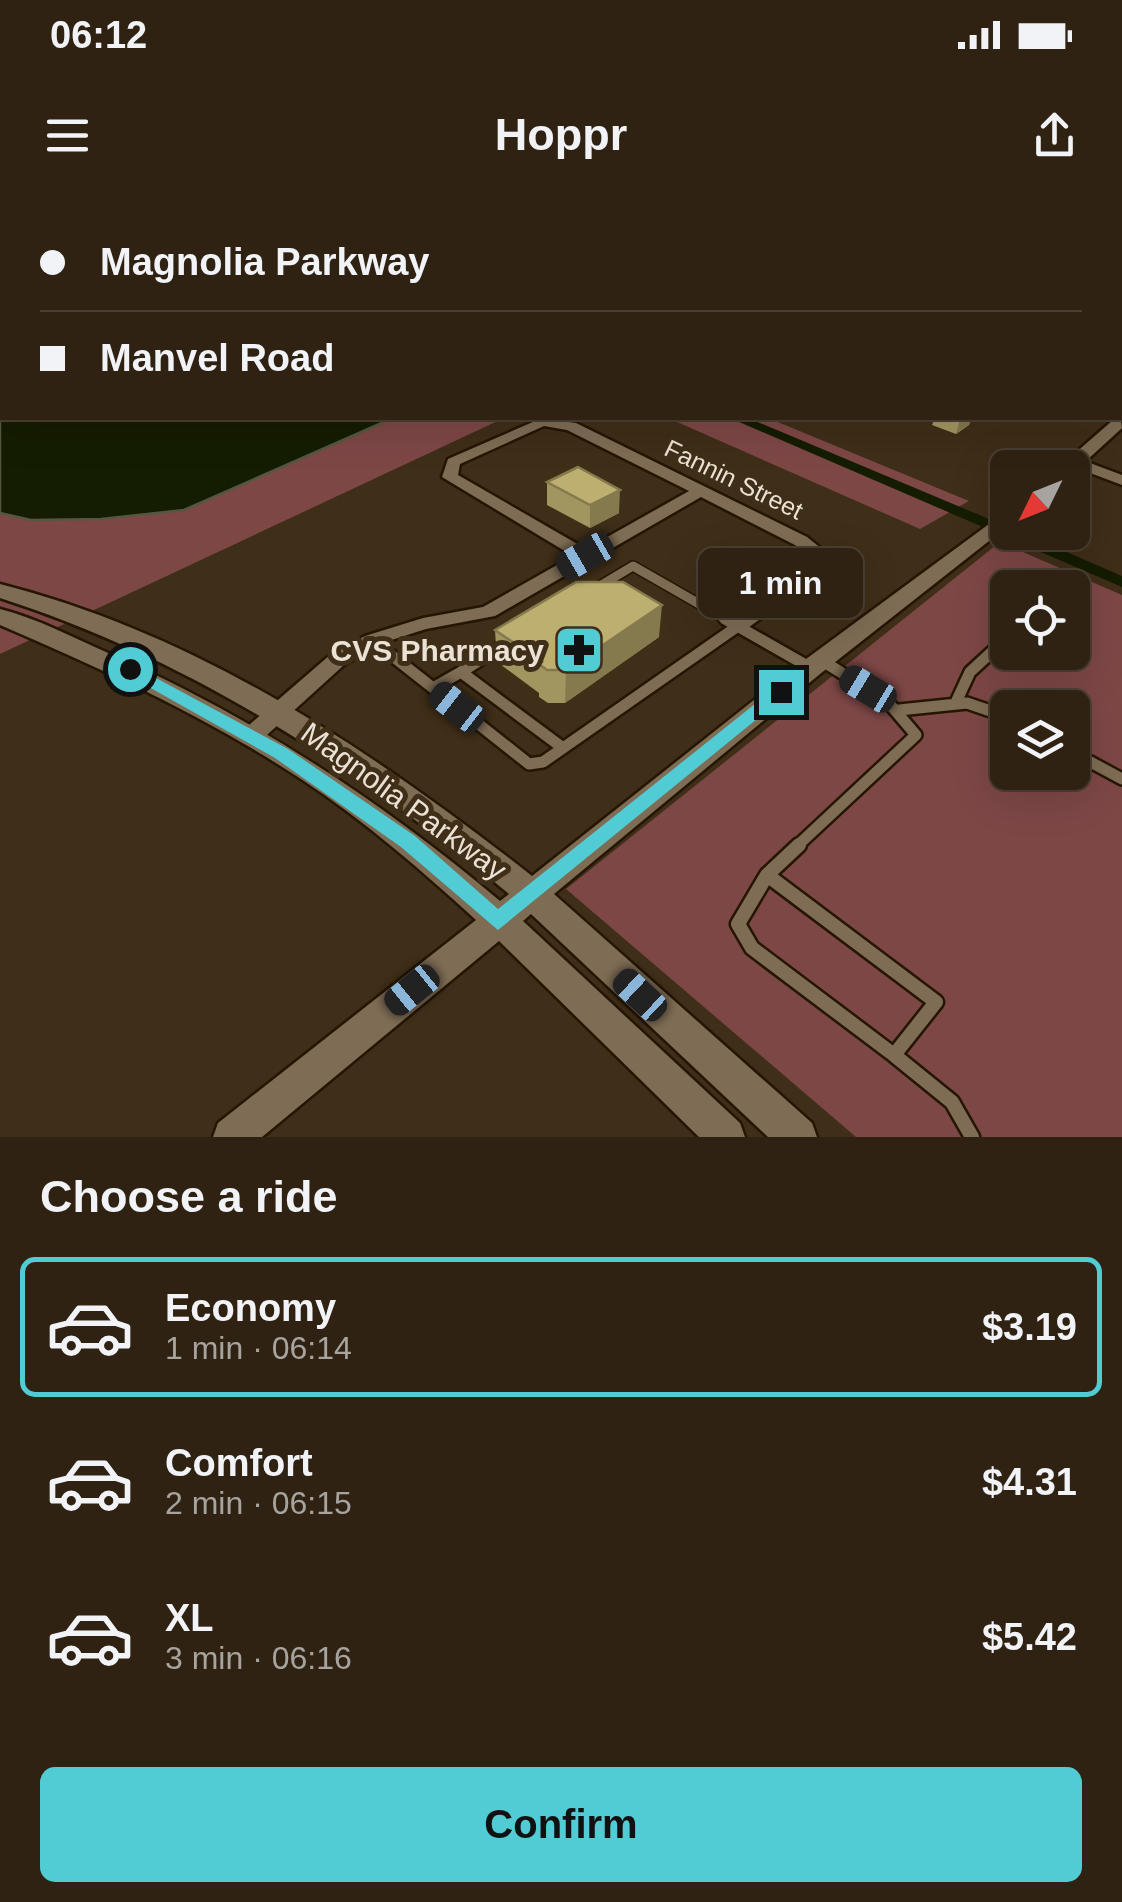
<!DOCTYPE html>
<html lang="en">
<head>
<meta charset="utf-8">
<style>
  :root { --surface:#2f2212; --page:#3b2f20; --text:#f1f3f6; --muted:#a7a49f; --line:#4a3f32; --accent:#51ccd4 }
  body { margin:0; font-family:Helvetica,sans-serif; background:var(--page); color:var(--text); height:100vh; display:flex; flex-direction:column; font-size:38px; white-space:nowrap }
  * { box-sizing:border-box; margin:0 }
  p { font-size:32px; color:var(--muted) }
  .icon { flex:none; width:55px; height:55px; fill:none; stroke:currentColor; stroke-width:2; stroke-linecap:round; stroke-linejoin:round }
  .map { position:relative; height:937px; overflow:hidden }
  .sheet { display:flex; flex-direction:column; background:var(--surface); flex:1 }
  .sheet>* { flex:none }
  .hud { position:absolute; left:0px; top:0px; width:1122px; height:220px; box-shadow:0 10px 40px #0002,0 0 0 2px var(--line); display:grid; align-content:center; height:220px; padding:0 40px; background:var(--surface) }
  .needle { width:65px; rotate:227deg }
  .controls { position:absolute; left:990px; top:250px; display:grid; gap:20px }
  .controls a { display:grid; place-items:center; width:100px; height:100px; border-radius:15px; background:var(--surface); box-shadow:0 10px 40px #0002,0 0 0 2px var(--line); font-size:50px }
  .end { position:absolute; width:45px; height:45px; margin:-22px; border:12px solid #51ccd4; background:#111; box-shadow:0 0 0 5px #111 }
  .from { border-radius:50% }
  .bubble { position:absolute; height:70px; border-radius:15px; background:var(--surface); box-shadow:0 10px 40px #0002,0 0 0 2px var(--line); font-size:32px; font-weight:800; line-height:70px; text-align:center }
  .car { position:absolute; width:30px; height:60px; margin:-30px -15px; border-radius:12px; box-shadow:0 0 8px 2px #0007; background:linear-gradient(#222 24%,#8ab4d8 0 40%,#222 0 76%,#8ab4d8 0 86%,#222 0) }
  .hud b { display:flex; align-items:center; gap:35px; height:95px; font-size:38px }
  .hud b+b { border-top:2px solid var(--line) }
  .hud i { width:25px; height:25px; background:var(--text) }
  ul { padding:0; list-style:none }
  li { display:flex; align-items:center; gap:30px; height:140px; margin:0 20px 15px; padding:0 20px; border:5px solid transparent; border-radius:15px }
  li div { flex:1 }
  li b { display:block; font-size:38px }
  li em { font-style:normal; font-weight:800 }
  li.selected { border-color:var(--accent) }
  li>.icon { width:90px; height:90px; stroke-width:1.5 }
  h2 { padding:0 40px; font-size:45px; line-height:120px }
  .primary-button { display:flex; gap:20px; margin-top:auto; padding:20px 40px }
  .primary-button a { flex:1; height:115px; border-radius:15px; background:var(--accent); color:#111; font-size:40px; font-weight:800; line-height:115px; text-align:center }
  .status { display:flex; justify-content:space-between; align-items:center; height:70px; padding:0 50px; background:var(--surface); direction:ltr }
  .status svg { height:28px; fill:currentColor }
  header { display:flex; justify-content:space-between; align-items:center; height:130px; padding:0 40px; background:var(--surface); font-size:45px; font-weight:800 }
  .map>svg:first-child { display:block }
</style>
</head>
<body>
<div class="status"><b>06:12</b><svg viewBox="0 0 49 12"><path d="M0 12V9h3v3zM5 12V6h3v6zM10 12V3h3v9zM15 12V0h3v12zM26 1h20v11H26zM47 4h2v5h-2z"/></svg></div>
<header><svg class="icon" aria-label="menu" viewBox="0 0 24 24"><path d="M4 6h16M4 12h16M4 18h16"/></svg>Hoppr<svg class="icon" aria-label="share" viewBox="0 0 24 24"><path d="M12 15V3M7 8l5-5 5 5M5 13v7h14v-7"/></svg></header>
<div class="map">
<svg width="1122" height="937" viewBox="0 0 1122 937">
  <rect width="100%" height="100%" fill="#3f2e18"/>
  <path fill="#7d4746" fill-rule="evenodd" d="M0 0 249 2H2V218H504L0 454Z
    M668 218H768L969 301 920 329Z
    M1000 342 1122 395V937H856L566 689ZM1008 388H1072V452H1008ZM1008 508H1072V572H1008Z"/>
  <path fill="#141c01" stroke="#545740" stroke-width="2.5" d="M0 0 99 2H2V218H393L184 310 101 319 31 320 0 313Z"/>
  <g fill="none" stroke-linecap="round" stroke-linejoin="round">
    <path fill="#141c01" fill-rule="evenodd" d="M223 0H235L236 2H225Z
      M730 218H748L1008 327V332H1020L1122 376V387Z"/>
    <g stroke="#251602" stroke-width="12">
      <path id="lane-far2" d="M598 387 633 366 729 421"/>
    </g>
    <g stroke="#251602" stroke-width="16">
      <path id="lane-far1" d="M725 419 811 468
        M372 440 433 488 461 472 563 548
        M461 472 507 443
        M433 488 529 564 543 562 738 426
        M957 500 970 472 1008 437
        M899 510 967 503 1008 517
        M1072 552 1122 579
        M796 647 916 535 887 501 821 460"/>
    </g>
    <g stroke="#251602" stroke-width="19">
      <path id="lane" d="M799 645 767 675 936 802 894 855 952 902 972 937
        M767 675 738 724 752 748 894 855"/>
    </g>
    <g stroke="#251602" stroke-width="5">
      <path id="street" d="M1106 0H1122V6L1120 2Z
        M1120 208H1122V217H1120Z
        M542 218 576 223 807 337 828 354 826 371 745 430H731L729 426 731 422 808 369 810 356 795 345 701 297 495 416 426 429 379 444 344 465 258 543H242L239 537 242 531 330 455 365 436 423 418 483 407 573 356 442 277 448 259ZM544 226 567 230 689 291 586 349 458 275 460 264Z
        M1074 257 1122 275V285L1069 265V259Z"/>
    </g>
    <g stroke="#251602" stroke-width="5">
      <path id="secondary" d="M1120 214 1122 228 1074 272 1072 268H1058Z
        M1008 310V326L820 474 554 694 812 923 817 937H768L531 714 523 721 740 923 745 937H699L499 741 262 937H213L218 923 476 720C421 670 366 622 304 581 209 518 105 470 0 425V409C36 418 72 437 106 452 251 516 379 599 500 701L509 694C354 566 192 460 0 398V384C198 434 373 551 532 676L802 462Z"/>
    </g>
    <use href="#lane-far2" stroke="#7e6c54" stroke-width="9"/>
    <use href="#lane-far1" stroke="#7e6c54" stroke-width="11"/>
    <use href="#lane" stroke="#7e6c54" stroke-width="14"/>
    <use href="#street" fill="#7e6c54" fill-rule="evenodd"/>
    <use href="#secondary" fill="#7e6c54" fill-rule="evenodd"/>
  </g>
  <path fill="#a29660" d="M1005 0H1055L1050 2H1000Z
    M935 218H971L969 225 956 234 932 225Z
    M547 282 619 313 590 328 547 305Z
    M495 430 659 437 565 503H548L539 497V493L497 462Z"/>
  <path fill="#847a4e" d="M963 218H971L969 225 956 234 960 219Z
    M620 290 619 313 590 328V305Z
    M662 405 659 437 565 503 566 470Z"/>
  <path fill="#bcaf70" stroke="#847a4e" stroke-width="2.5" d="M652 0H683L678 2H646Z
    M812 0H830L840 2 809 1Z
    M1005 0H1027L1021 2H1000Z
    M578 267 620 290 590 305 547 282Z
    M576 382H623L662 405 566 470H547L539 464 542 462 495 430Z"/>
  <path fill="#51ccd4" d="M130 464 288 549 415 636 498 709 775 488H787L790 492 498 730 401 647 275 558 124 473 121 469Z"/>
  <defs>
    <g id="pharmacy-square" transform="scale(2.5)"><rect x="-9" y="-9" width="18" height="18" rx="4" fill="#51ccd4" stroke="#3f2e18"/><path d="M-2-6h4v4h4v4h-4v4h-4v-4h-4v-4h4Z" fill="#111"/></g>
  </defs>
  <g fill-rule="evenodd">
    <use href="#pharmacy-square" x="579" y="450"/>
  </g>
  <g text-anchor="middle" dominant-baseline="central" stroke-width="10" stroke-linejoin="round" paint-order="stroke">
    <g font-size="25" fill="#ebe1d4" stroke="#3f2e18">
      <text transform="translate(734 279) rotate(26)">Fannin Street</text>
    </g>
    <g font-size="30" font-weight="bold" fill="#ebe1d4" stroke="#3f2e18" text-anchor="end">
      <text x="544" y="450">CVS Pharmacy</text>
    </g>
    <g font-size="30" fill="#ebe1d4" stroke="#3f2e18">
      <text transform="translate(404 601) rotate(36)">Magnolia Parkway</text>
    </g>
  </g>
</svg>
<div class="controls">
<a><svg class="needle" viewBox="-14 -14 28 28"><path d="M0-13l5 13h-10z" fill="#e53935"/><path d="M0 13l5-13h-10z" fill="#a7a49f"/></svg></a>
<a><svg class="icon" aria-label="locate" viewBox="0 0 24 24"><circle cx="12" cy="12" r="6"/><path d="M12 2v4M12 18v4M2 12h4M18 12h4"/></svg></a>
<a><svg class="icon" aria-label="layers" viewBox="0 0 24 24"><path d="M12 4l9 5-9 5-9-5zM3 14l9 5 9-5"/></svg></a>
</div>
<i class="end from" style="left:130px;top:469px"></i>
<i class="end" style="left:781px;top:492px"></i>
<div class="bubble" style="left:698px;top:348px;width:165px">1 min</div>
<i class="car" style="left:585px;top:356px;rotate:240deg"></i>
<i class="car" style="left:868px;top:489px;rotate:301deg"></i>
<i class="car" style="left:457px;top:507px;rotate:308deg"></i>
<i class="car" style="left:412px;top:790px;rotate:231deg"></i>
<i class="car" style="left:640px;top:795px;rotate:313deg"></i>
<div class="hud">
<b><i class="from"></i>Magnolia Parkway</b>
<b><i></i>Manvel Road</b>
</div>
</div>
<section class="sheet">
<h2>Choose a ride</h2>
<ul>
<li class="selected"><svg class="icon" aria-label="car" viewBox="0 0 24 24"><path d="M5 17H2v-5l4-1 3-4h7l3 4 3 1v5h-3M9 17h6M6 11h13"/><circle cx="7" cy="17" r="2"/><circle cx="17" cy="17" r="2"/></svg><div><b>Economy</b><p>1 min · 06:14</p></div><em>$3.19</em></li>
<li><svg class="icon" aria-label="car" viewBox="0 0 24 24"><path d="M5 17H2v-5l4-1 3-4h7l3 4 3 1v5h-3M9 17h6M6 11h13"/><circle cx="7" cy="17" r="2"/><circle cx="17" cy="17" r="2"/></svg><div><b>Comfort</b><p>2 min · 06:15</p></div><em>$4.31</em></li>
<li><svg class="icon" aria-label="car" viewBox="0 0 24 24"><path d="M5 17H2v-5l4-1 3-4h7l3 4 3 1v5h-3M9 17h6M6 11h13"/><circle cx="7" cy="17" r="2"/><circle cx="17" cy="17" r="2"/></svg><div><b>XL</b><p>3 min · 06:16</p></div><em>$5.42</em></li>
</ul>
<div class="primary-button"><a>Confirm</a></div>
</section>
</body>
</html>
